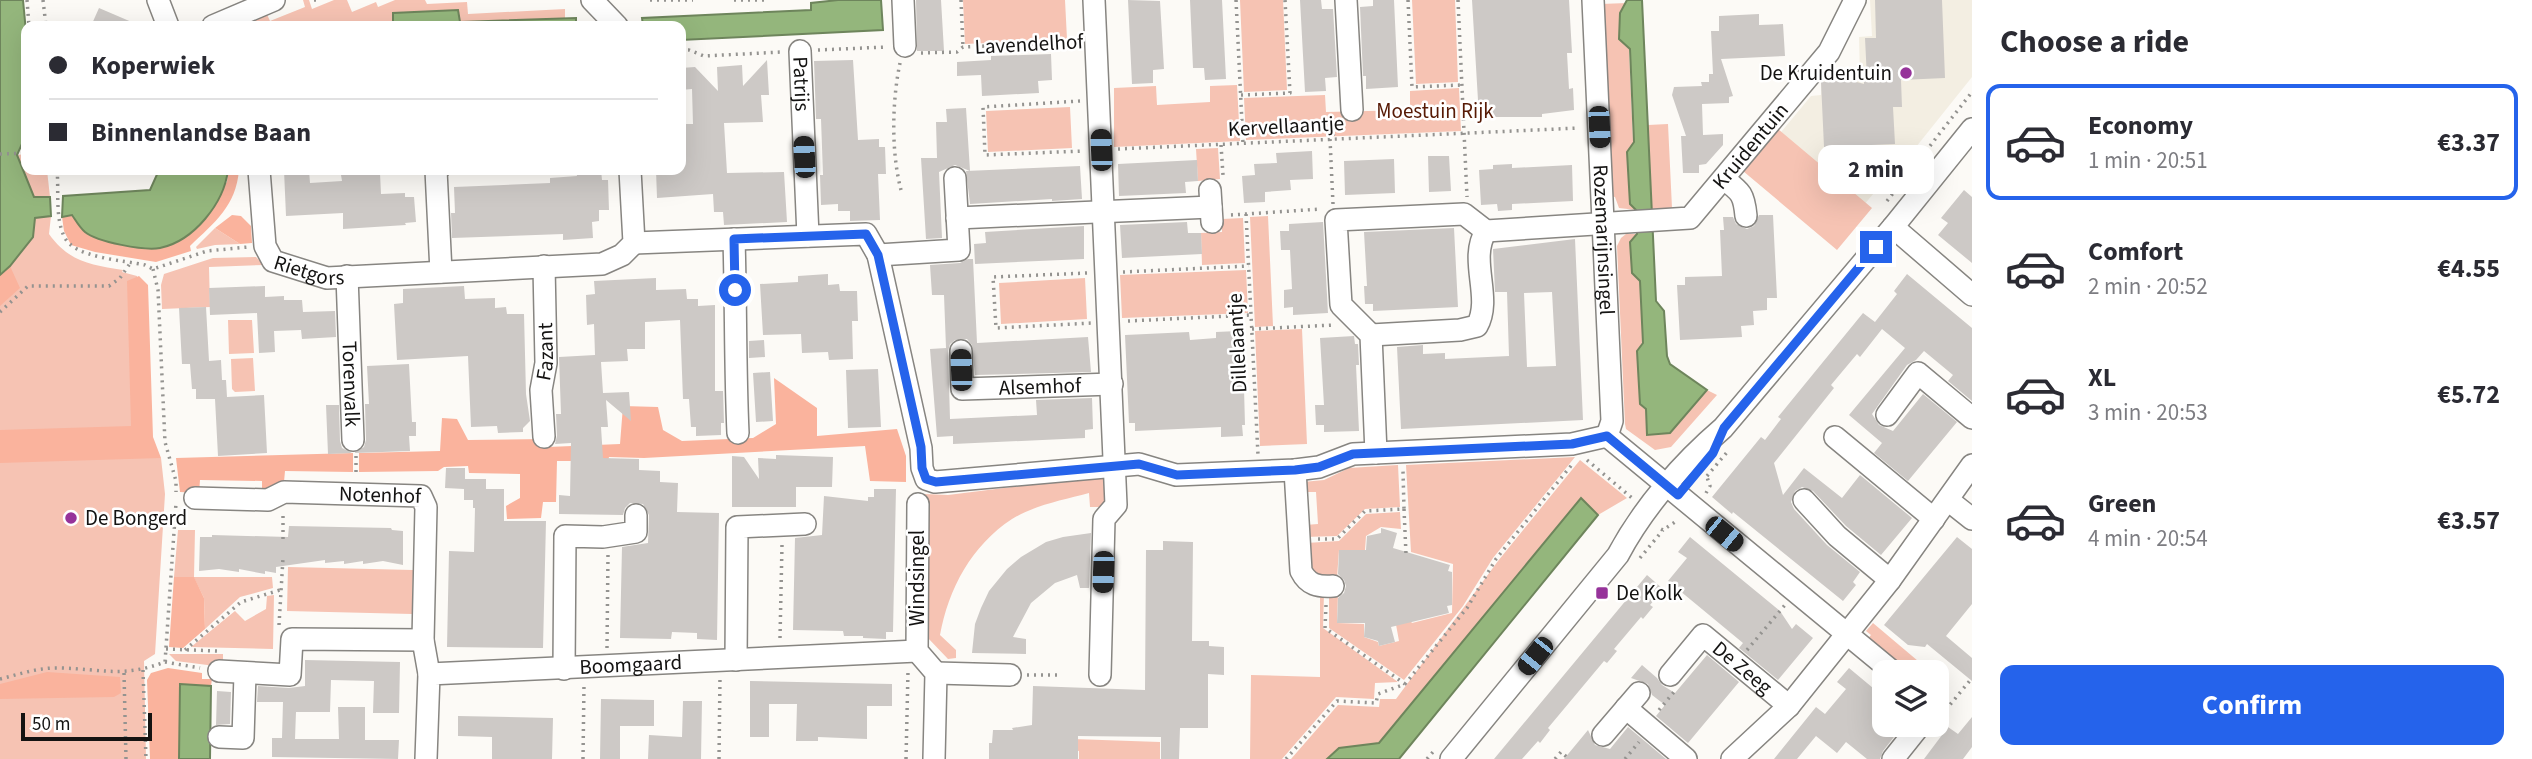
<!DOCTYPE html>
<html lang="en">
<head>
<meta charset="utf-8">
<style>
  :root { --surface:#fff; --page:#f2f2f3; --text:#2b2b33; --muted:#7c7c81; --line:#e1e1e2; --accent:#2563eb }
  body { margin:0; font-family:"Source Sans 3",sans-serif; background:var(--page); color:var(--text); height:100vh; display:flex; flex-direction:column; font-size:26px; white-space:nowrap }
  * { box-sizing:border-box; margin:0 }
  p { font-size:23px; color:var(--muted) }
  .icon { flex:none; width:38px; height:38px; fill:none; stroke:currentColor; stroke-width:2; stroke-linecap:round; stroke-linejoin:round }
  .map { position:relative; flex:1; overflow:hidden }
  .sheet { display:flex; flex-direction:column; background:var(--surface); width:560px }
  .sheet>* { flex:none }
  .banner { position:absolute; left:21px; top:21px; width:665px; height:154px; border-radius:14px; box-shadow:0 7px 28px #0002; display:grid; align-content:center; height:154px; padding:0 28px; background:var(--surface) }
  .tools { position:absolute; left:1872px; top:660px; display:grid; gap:14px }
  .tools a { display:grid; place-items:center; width:77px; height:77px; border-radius:14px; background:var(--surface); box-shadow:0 7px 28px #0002; font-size:35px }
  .scale { position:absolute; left:21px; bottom:18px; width:131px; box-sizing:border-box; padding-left:7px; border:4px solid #141312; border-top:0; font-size:19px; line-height:24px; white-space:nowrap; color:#141312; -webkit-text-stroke:5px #fff; paint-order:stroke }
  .end { position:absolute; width:32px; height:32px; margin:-16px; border:9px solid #2563eb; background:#fff; box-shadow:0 0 0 4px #fff }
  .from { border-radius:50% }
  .bubble { position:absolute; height:49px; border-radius:14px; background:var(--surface); box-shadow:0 7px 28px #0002; font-size:23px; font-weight:700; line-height:49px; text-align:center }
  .car { position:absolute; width:21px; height:42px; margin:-21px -10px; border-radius:9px; box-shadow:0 0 5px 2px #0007; background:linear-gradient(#222 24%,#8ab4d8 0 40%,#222 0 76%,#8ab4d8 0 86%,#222 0) }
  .banner b { display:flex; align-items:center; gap:24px; height:66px; font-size:26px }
  .banner b+b { border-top:2px solid var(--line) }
  .banner i { width:18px; height:18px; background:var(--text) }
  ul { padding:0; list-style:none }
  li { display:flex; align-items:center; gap:21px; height:116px; margin:0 14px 10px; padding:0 14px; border:4px solid transparent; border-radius:14px }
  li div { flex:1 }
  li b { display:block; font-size:26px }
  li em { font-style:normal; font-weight:700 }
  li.active { border-color:var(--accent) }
  li>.icon { width:63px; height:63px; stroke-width:1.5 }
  h2 { padding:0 28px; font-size:32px; line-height:84px }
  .button { display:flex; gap:14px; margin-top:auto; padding:14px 28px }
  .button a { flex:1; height:80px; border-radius:14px; background:var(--accent); color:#fff; font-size:28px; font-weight:700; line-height:80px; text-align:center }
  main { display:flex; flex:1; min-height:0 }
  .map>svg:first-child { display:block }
</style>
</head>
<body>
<main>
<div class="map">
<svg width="1972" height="759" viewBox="0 0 1972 759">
  <rect width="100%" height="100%" fill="#fcfaf6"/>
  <path fill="#f3eee2" d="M1870 0H1972V77L1888 182 1885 180 1835 239 1747 173 1811 96 1821 95V81L1860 78 1859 37 1872 36Z"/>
  <path fill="#f6c3b3" d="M303 0H309L312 9 334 0H347L352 12 376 2 378 7 395 0H425L427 4 467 2 468 14 565 9V19L459 22 458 10 394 13 393 26H227L265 10 270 21 305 7Z
    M963 0H1065L1067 39 965 44Z
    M1240 0H1283L1287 90 1244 92Z
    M1412 0H1455L1458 82 1416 84Z
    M1627 3 1636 210 1619 208 1615 197 1610 196 1601 4Z
    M1237 85 1240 141 1114 147V88L1156 86 1157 105 1210 102V86Z
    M1459 88 1461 131 1246 140 1244 98 1325 95 1326 112 1410 110V91Z
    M1070 107 1072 148 988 152 986 111Z
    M1668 124 1672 208 1652 209 1648 125Z
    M1778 129 1872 208 1837 250 1743 171Z
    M1218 148 1220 179 1198 181 1196 149Z
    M26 154V170H47L50 197H34L17 155Z
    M0 197 34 225 35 218 51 216 49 234C69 262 91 265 123 270L122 272 137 276 140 458H161L165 494 155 654 144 661 146 759H0Z
    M1268 216 1273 326 1255 327 1250 217Z
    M1243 218 1245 263 1202 265 1201 233 1222 232V219Z
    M215 228 240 244 215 245 197 249 196 247Z
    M1626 234H1637L1632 273 1640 281 1643 343 1637 351 1640 404 1646 409 1647 435 1688 410 1707 390 1717 395 1671 447 1655 450 1626 429 1625 424 1617 246 1621 238Z
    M256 257 264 265 209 267 210 307 162 309 161 285 164 274 213 258Z
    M1246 270 1248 313 1122 318 1120 275Z
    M1085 278 1087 319 1001 324 999 283Z
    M228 320H252L254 353 229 354Z
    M1302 329 1307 444 1260 446 1255 331Z
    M253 358 255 391 235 392 232 389 231 359Z
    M1575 457 1493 558 1463 606 1404 680 1329 628V593L1338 594 1337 623 1364 624V637L1378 642 1379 646 1399 641 1395 619 1408 618 1412 623 1452 613 1453 564 1411 552 1406 465Z
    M1580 460 1627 498 1598 515 1581 499 1379 743 1339 748 1327 759H1291L1338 705 1379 707 1380 699H1396L1498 561Z
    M1398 465 1400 507 1365 509 1337 536 1305 537V525L1318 524 1316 492H1304L1303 482 1324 480 1349 468Z
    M1098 476 1107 479V500L1102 507H1090L1089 493C1063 500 1035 505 1012 519 972 545 948 589 940 635L956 650V658L948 659 927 637 922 502 924 494 948 495Z
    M1400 512 1401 529 1381 527 1366 536 1365 550H1339L1337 578 1313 577 1306 543 1339 541 1366 514Z
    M178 530H195L194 577H272L273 588 240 597 205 629 204 598 194 578 174 577Z
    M288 567 413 570 412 614 287 611Z
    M1320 593H1324L1323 628 1398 682 1375 683 1374 699 1336 697 1282 759H1250L1251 675 1320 677Z
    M274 595 273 649 191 647 235 611 245 621 266 609 267 596Z
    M1873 623 1918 661 1908 670H1901L1865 642 1871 635 1866 631Z
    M169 654H223V667L176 661Z
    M1073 739 1160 742V759H1079V751L1072 750Z"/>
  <path fill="#fab39d" d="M228 170H239C236 206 215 222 190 246L191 251 156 262 95 252 71 245 64 231 62 217 72 215C93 244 125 248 160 248L227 182Z
    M232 215 241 216 251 226 252 243 240 244 215 228Z
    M10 266 20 288 0 306V275Z
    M139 276 148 285 153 437 161 458 0 463V430L131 426 127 281Z
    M774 378 817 408V436L897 429 906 456V482L870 481 865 446 644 458 609 457 608 461H557L556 502H543L541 518 507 519 506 506 520 498V474L469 473 468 466 444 467 438 471 359 472V453L440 451 442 418 457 419 468 440 547 439 548 447 620 444 623 406 658 407 663 430 682 441 753 438 776 424Z
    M353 453V472L285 471 284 482 262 493V481L200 480 199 493 180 492 176 458Z
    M174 577H194L204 598 205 629 183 648 169 647Z
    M168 668 202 673V679H212L211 686 180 684 179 759H150L147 680 151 673Z
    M47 672 120 677 121 693 114 697 0 699V684Z"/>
  <path fill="#94b67c" stroke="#6e855c" stroke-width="2" d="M0 0H23L26 32V135L17 155 34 197H50L51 216 35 218 33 237 10 266 0 275Z
    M838 0H881L883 30 681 40V26H643L642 18 811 10V3Z
    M1627 0H1642L1656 301 1664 311 1667 356 1670 364 1707 390 1670 433 1647 435 1646 409 1640 404 1637 351 1643 343 1640 281 1632 273 1630 242 1637 234 1636 210 1630 204 1627 152 1634 142 1630 49 1619 39 1620 13Z
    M458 10 460 22 576 18V26H377H393V13Z
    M159 170H228C224 203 194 241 160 248 145 251 97 242 85 232 80 228 76 221 72 215L62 217 63 196 150 190Z
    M1581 498 1598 515 1399 759H1327L1339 748 1379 743Z
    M180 684 211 686 210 759H179Z"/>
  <path fill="#cdc9c6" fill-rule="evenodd" d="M916 0H941L944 51H917Z
    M1128 0 1160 1 1164 69 1153 70V83L1132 84Z
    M1190 0H1222L1226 79 1205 80 1204 68H1193Z
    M1300 0H1321L1322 9H1333L1337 77 1325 78 1326 91 1305 92Z
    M1373 0H1394L1398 87 1366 89V76H1363L1360 7 1373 6Z
    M1472 0H1569L1572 53H1567L1569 89 1573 88 1574 110 1542 114V117H1479Z
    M1875 0H1942L1945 78 1901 80 1902 107H1893L1895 144 1824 147 1821 82 1849 80 1864 84V79H1867L1865 38H1876Z
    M99 8 141 26H91Z
    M1759 14V25L1783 24 1785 56 1721 59 1733 96 1729 97V103L1702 104 1703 135 1723 134V145L1706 164 1699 165V173H1683L1681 136H1686L1672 95 1674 87 1702 86 1701 82H1709V74H1713L1711 31H1719V16Z
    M1051 54 1052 80 1038 81 1039 93 982 96 981 75 957 76V62L991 60V56Z
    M767 60 769 95H761L763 122 724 123 727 173 784 172 787 222 724 225 723 212H714L713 194 657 198 656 170H681V124H693L692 89 681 90V68L695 67 718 91 717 67 742 65 743 86Z
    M853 60 858 140 879 139V147H885L886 174H878L880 220 850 221V211H838V204L821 205 820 175H823L821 119H816L814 61Z
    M966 108 970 171 955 165 939 172 942 238 926 239 921 158H937L936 122H947L946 109Z
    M1312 151 1313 179 1290 180 1291 190 1265 192V202L1244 203 1242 176 1255 175 1254 164 1277 163 1276 153Z
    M1428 156H1449L1451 191 1429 192Z
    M1394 159 1395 193 1345 195 1344 161Z
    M1197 160 1198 181 1185 182 1186 193 1119 196 1118 164Z
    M1512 164V168L1572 165 1573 201 1512 204V210L1498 211 1497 204 1481 205 1479 170 1493 169V165Z
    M1080 166 1082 199 1052 201V199L970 204 966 171Z
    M284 170H309L310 183 342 181 341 175 380 173 381 194 405 193V197H414L416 222 405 223 406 225 343 229V213L286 216Z
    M576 170H601L602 180H608L609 210H599V221L592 222 593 238 563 240V234L452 238 451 213H455L454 187 550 183V178L577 176Z
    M1964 190 1972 197V263L1938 235 1948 223 1941 218Z
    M1759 215H1773L1777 298H1767V310L1753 311 1754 325 1741 326 1742 337 1680 340 1677 285H1685V277L1722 276 1720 230H1724L1723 217H1733L1736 224 1747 229 1754 226Z
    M1187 222 1188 233H1201L1202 254 1122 258 1120 225Z
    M1323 222 1328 313 1293 315V307L1284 308V290L1292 289 1290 250H1281L1280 231H1289V224Z
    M1084 226V259L975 264 974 244 986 243 985 232Z
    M1454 228 1458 307 1373 311V304H1365L1364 286H1367L1364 232Z
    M1575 239 1583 420 1401 429 1397 347 1423 345V354L1445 353V359L1509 356 1507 292H1495L1493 249ZM1552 292 1556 366 1527 367 1524 293Z
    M968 259H973L977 343 1088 337 1091 372 975 375 972 345 967 339 955 340 950 344 948 351 950 419 1037 415 1036 400 1092 398 1093 429 1085 430V438L953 444V436L937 437 930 349 946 348 944 295H932L930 265 960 263Z
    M828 274V285L839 284 840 291H857L858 321H852L853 359 829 360 828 352 802 353 801 334 763 335 760 284 798 282V276Z
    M1907 274 1972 328V401L1948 381 1953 375 1924 351 1916 360 1907 365 1872 414 1879 425 1893 431 1923 394 1957 422 1908 481 1874 453 1882 443 1849 415 1905 348 1882 329 1860 357 1857 354 1831 385 1834 388 1774 463 1783 495 1804 468 1842 498 1860 475 1912 518 1881 555 1846 526 1813 491 1802 487 1795 491 1791 502 1794 509 1827 545 1860 572 1853 582 1856 585 1843 601 1733 512 1732 514 1712 497 1761 437 1765 440 1781 419 1778 417 1863 313 1875 322 1897 294 1894 291Z
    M656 278V290L686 289 687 299H698V306L715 305V391H723L724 423H721V435L696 436V427H691L689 399H683L680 320 645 322V349H627L628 361 601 362 603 393 629 392 631 421 606 400 608 427H601L603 458 639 459V470L660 471V482L678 483 677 512 719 513 717 640 697 639V633L672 632 671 639 620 638 622 547 648 543 649 515 643 504 630 503 625 508 623 515 559 514V495L570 496 571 443 555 444 557 436 556 414H561L559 357 595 355 594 324 587 325 586 295 595 294 594 281Z
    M265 286V297L284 296V300H302L303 312 335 311 336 337 302 339 301 330 274 331 275 352 259 353 257 313 210 315 209 288Z
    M464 286 465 299 495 298V308L506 307 507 314H524L526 394 530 421 523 428V432L498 433 497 426 471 427 468 356 397 360 394 304 403 303V289Z
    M206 307 209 361 221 360 222 380H226L227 397 264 395 267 453 218 456 215 399H196V389H192L190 364H182L179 308Z
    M1238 331 1243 352 1245 425H1242L1243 436 1221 437V427L1135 431V423H1129L1125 335 1189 332 1190 340 1216 338V332Z
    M1354 336 1355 344H1358L1359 365H1356L1359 431 1324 432V425H1316L1315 405H1324L1320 338Z
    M764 340 765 357 749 358V341Z
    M409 364 412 422H416V436H409L410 451 354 453 364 447 366 440 365 404H369L367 366Z
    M878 369 881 427 848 428 846 370Z
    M770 372 773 421 756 422 753 373Z
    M326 405H339L340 441 342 448 352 453 328 454Z
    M776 455 833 457 832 487H796V507H732V456L744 457 759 479 758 458 776 459Z
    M446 468H465V479H486V489H504V521H546L543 648 447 647 449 551 474 552 475 508H473V500H464V489L445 488Z
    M874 489H896L893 632H886V639L863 638V636H844L843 631 793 630 795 538 822 535 824 496 868 501V497H874Z
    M289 526 391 528 392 530 403 531V565L383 561 363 564V561L344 564V561L325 563V560L276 567V573L265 571V574L239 569V572L219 569 199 571 200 537H212V535L288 537Z
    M1381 528 1397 533 1393 548 1450 565 1448 571 1452 572V605L1447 606 1449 613 1391 627 1395 642 1379 646 1378 641 1364 637 1365 623H1337L1338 598 1344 593 1346 586 1344 580 1338 574 1339 550H1366L1367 536 1381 533Z
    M1091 533 1089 588H1080L1077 575 1055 583 1031 603 1013 637 1026 639V654L972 653 975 624 981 608 989 591 1007 569 1021 557 1046 542 1063 537Z
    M1690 537 1780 611 1792 629 1796 624 1813 638 1778 680 1739 648 1743 643 1668 581 1687 558 1678 552Z
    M1957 537 1972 549V604L1946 636 1972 658V681L1927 644 1925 647 1908 645 1884 625Z
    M1163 541 1193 542 1192 641H1209V646L1224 647V675L1208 674V728H1180L1179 759H1161V737L1078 736V759H989V743H992L993 730H1013L1012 728 1032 725 1033 686 1145 690 1146 550H1163Z
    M1647 575 1663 589 1650 605 1653 607 1643 619 1641 617 1614 649 1617 651 1607 663 1604 661 1548 728 1550 730 1540 743 1538 741 1522 759H1494Z
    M1707 655 1739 682 1688 743 1656 716 1665 705 1652 695 1648 684 1631 678 1642 665 1657 678 1662 685 1675 693Z
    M305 660 400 662 399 713H373L374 681 331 680 330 712H296L295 739H339L338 707H365V740H399L398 759 272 757V738H282L283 702H257L258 686 289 688 305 686Z
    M1849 668 1885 698V724H1904L1883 751 1880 759H1867L1846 742 1837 753 1816 736 1797 759H1774L1816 707 1825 714 1846 689 1837 682Z
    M750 681 892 684V706H867V739L818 737V741H796L797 704H769V737H750Z
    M217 691 231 692 230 724 216 725Z
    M601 699 654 700V726H620V759H600Z
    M683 701H702L701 759H648L649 735 682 737Z
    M458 716 553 718 552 759H492V737L458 736Z
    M1972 717V747L1963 759H1924L1948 727 1958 734Z
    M1628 727 1666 759H1564L1588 730 1595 745 1610 749Z"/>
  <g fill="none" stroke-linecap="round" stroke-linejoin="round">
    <g stroke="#878581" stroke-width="24">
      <g id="minor">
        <path d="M158 0 168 26"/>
        <path d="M592 0 617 26"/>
        <path d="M903 0 905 46"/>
        <path d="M1094 0 1116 505 1104 519 1100 675"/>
        <path d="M1346 0 1352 110"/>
        <path id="s1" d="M1593 0 1612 421 1607 436"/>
        <path d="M213 26 274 0"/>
        <path id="s2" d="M800 51 808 236"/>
        <path id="s3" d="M259 170 265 246 273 261 327 278 602 264 622 255 634 243 630 170"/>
        <path d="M438 170H436L441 272"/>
        <path d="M1724 179C1741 192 1744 194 1746 216"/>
        <path d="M1210 190 1212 222"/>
        <path d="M957 218 1211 207"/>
        <path d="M1893 227 1972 295"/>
        <path d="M734 239C736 304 735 368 738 433"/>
        <path d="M634 243 866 234 878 255 921 448 922 468 926 479 935 482 1139 464 1176 475 1295 470 1319 467 1353 454 1572 444 1607 436"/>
        <path d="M878 255 959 250 955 178"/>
        <path id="s4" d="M347 276 353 440"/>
        <path d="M1371 335 1460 330 1477 326C1493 297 1468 260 1486 231"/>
        <path id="s5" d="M961 351 962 389 1112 384"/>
        <path d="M1887 415 1918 373 1972 418"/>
        <path d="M1607 436 1893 672"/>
        <path id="s6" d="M544 437 541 390 546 363 544 266"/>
        <path d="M1835 437 1934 519"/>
        <path id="s7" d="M1376 453 1371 335 1341 305 1336 220 1464 214 1486 231 1690 218 1829 52 1855 0"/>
        <path d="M1295 470 1301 571C1308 585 1318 587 1333 586"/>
        <path id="s8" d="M195 498 268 500 284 492 421 496 426 507 423 640 429 674"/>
        <path d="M1804 500 1837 536 1890 580"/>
        <path d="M1948 500 1972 519"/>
        <path d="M918 504 917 651 936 673 934 759"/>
        <path d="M736 660 737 527 805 524"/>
        <path d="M564 669 565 536 603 537 636 532V515"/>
        <path d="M219 671 290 675 292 639 423 640"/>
        <path d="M936 673 1010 675"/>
        <path id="s9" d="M1670 675 1703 635 1789 706"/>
        <path d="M1626 708 1686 759"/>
        <path d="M1603 735 1639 693"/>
        <path d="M219 737 243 738 245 674"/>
        <path id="s10" d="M426 759 429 674 917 651"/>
        <path d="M1451 759 1618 555C1643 508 1682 463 1723 428L1893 227 1972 129"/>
        <path d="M1732 759 1789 706 1890 580 1972 465"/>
        <path d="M1893 759 1921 724"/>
      </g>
    </g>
    <path stroke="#949390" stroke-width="3.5" stroke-dasharray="2 5" stroke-linecap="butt" d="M27 0 29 26
      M43 0 46 26
      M314 0H319
      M650 0H693
      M734 0H764
      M961 0 963 47
      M1236 0 1243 144
      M1408 0 1412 87 1461 85
      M1458 0 1467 197
      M681 50H689L704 56 782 52
      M818 50 887 47
      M921 53 957 52 963 47 1079 42
      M900 63C892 101 891 152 901 190
      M1241 95 1290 93 1285 0
      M1080 101 983 107 985 155 1083 151
      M1221 145 1223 175
      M1118 149 1579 128
      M0 154 26 153
      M57 170C59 190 55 217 64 236 73 258 123 260 145 265L153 269 207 251 248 247
      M1887 201 1972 92
      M1333 204 1330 139 1341 124
      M1246 214 1258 455
      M1231 215 1321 209
      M153 269 158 290 165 442 176 481V492
      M1123 272 1249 266
      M1087 273 993 277 996 328 1092 323
      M0 312 28 286H109L120 278 131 262
      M1128 321 1251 315
      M1252 329 1334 325
      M356 456V476
      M1587 460 1632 498
      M1707 476 1728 451
      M1706 493 1710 486 1707 477
      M1404 509 1406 554
      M1661 529 1663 530 1678 520
      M283 539V512
      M1318 539H1337L1365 511 1404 509 1403 471
      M1640 558 1663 530
      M1326 605 1325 628 1405 684
      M279 625 283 558
      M780 638 782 545
      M607 648 608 554
      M166 649 217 651
      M185 650 241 602 280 590
      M1747 650 1785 605
      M165 662 200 668
      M143 670 146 759
      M124 673 126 759
      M1027 675H1059
      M0 679C20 674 40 667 60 668 103 669 122 678 165 662L176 503
      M1937 706H1949L1972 678
      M1659 710 1674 692
      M583 759 584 684
      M719 759 720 677
      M906 759 908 671
      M1286 759 1337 701 1376 703 1378 694 1405 684 1467 608 1496 559 1574 462
      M1427 759 1433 752
      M1555 759 1561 752 1569 759
      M1625 759 1639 742"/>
    <use href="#minor" stroke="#fff" stroke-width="21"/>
  </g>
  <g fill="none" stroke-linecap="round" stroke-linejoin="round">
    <path stroke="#2563eb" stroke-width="9" d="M735 290 734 239 866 234 878 255 921 447 922 468 926 479 936 482 1139 464 1177 475 1295 470 1319 467 1353 454 1572 444 1607 436 1678 495 1713 453 1724 428 1876 247"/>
  </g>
  <g fill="#96339a" stroke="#fff" stroke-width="2.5">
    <circle cx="1906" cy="73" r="7"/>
    <circle cx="71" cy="518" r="7"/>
    <rect x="1595" y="586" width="14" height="14" rx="3.5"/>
  </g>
  <g text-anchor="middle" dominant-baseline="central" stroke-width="5" stroke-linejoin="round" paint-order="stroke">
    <g font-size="21" fill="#141312" stroke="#fff">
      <text transform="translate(1029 44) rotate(-3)">Lavendelhof</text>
      <text stroke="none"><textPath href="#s2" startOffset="33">Patrijs</textPath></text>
      <text transform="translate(1286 126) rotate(-3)">Kervellaantje</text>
      <text stroke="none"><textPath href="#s7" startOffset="700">Kruidentuin</textPath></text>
      <text stroke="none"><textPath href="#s1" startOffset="240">Rozemarijnsingel</textPath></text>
      <text stroke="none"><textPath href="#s3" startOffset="131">Rietgors</textPath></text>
      <text transform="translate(1237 343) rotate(-93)">Dillelaantje</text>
      <text stroke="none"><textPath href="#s6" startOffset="86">Fazant</textPath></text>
      <text stroke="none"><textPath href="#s4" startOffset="108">Torenvalk</textPath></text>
      <text stroke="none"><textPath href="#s5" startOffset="116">Alsemhof</textPath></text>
      <text stroke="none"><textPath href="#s8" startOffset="187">Notenhof</textPath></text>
      <text transform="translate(917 578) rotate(-90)">Windsingel</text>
      <text stroke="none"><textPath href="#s10" startOffset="287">Boomgaard</textPath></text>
      <text stroke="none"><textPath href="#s9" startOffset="103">De Zeeg</textPath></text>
    </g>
    <g font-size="21" fill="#141312" stroke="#fff" text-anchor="start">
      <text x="1892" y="73" text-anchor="end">De Kruidentuin</text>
      <text x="85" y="518">De Bongerd</text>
      <text x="1616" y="593">De Kolk</text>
    </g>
    <g font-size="21" fill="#571a05" stroke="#fff">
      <text x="1435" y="111">Moestuin Rijk</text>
    </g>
  </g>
</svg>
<div class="tools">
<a><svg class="icon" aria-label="layers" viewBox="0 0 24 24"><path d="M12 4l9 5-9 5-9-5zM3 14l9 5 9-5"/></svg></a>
</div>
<div class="scale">50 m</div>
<i class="end from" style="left:735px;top:290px"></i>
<i class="end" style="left:1876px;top:247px"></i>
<div class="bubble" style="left:1818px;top:145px;width:116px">2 min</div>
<i class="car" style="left:1599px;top:127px;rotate:177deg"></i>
<i class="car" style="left:1101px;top:150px;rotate:358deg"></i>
<i class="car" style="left:804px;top:157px;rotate:357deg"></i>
<i class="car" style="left:961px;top:370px;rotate:358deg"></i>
<i class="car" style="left:1724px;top:534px;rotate:129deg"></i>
<i class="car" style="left:1103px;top:572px;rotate:182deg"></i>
<i class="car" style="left:1535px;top:656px;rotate:219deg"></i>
<div class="banner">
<b><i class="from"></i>Koperwiek</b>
<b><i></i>Binnenlandse Baan</b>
</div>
</div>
<section class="sheet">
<h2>Choose a ride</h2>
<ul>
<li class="active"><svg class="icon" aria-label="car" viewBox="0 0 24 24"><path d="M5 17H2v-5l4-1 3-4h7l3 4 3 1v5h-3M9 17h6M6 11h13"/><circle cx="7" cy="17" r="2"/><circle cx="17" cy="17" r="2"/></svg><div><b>Economy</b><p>1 min · 20:51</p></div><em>€3.37</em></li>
<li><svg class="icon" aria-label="car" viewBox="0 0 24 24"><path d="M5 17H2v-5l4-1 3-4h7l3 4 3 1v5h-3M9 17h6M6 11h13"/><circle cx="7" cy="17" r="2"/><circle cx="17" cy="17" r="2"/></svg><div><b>Comfort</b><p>2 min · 20:52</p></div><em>€4.55</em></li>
<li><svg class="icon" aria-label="car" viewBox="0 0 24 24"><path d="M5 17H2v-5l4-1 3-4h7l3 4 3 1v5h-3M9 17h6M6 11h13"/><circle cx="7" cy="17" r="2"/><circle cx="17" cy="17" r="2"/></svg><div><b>XL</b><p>3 min · 20:53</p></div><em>€5.72</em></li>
<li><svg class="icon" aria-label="car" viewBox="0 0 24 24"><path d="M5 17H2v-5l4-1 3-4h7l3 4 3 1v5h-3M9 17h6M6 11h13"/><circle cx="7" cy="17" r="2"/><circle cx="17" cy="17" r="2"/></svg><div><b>Green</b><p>4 min · 20:54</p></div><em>€3.57</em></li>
</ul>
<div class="button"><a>Confirm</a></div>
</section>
</main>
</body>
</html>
